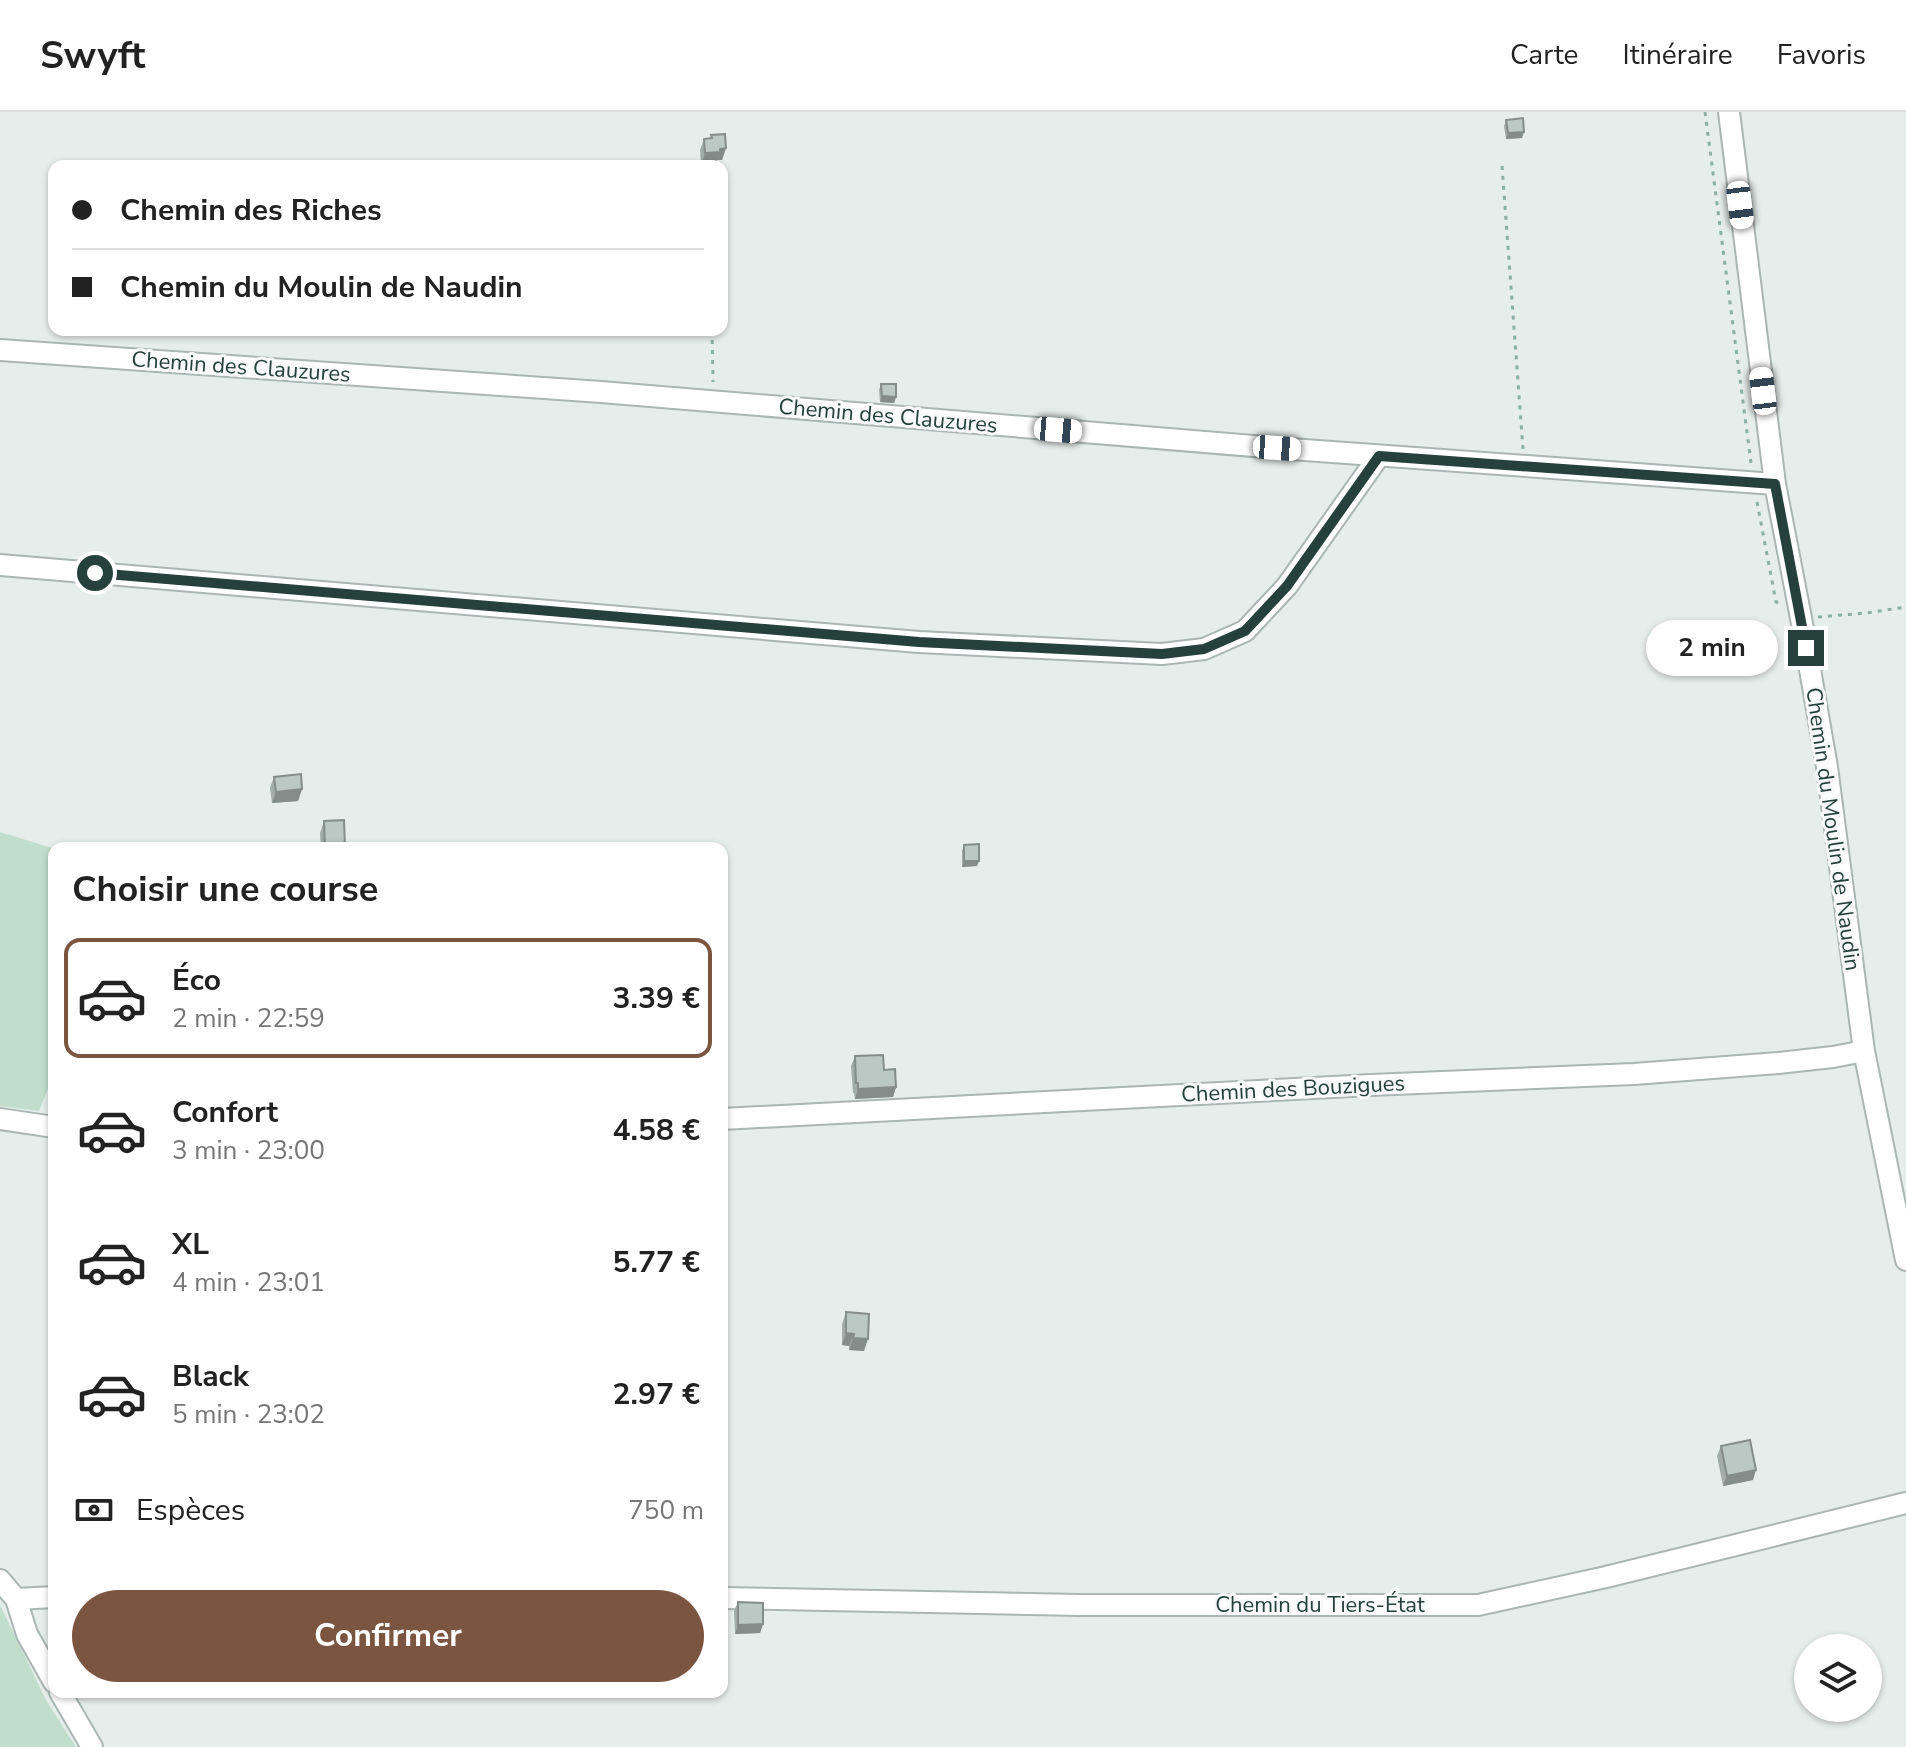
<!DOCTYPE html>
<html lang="fr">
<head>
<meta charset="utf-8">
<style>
  :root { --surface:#fff; --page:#f6f6f6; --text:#222; --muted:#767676; --line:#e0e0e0; --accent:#7c5541 }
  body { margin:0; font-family:"Nunito Sans",sans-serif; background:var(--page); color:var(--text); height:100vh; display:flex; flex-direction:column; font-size:30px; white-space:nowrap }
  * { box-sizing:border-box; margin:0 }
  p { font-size:26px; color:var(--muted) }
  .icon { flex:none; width:44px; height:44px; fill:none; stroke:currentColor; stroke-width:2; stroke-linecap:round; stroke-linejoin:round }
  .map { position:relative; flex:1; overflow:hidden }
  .details { position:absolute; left:48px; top:730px; width:680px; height:856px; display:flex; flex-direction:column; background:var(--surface); border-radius:16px; box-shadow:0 2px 6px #0004 }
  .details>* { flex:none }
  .guide { position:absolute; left:48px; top:48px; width:680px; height:176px; border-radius:16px; box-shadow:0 2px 6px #0004; display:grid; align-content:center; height:176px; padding:0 24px; background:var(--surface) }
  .fabs { position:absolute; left:1794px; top:1522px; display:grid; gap:16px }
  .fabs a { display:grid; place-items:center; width:88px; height:88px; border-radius:50%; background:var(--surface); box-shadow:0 2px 6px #0004; font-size:40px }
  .end { position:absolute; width:36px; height:36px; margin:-18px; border:10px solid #26403b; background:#fff; box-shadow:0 0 0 4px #fff }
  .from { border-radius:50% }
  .bubble { position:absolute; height:56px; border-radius:28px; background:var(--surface); box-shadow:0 2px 6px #0004; font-size:26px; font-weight:700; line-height:56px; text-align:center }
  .car { position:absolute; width:24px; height:48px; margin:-24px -12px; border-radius:10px; box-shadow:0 0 6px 2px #0007; background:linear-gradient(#fff 24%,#345 0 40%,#fff 0 76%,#345 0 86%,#fff 0) }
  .guide b { display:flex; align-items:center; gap:28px; height:76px; font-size:30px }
  .guide b+b { border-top:2px solid var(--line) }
  .guide i { width:20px; height:20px; background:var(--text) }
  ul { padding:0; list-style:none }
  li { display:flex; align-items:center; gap:24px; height:120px; margin:0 16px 12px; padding:0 8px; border:4px solid transparent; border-radius:16px }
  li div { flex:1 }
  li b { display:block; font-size:30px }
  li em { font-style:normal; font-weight:700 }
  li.active { border-color:var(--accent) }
  li>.icon { width:72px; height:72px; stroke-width:1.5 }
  h2 { padding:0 24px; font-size:36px; line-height:96px }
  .pay { display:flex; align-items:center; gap:20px; height:88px; padding:0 24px; font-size:30px }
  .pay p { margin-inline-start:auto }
  .button { display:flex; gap:16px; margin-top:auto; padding:16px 24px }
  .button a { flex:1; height:92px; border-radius:48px; background:var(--accent); color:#fff; font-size:32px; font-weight:700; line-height:92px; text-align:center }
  header { display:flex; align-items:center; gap:48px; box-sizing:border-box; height:112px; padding:0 40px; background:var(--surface); border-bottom:2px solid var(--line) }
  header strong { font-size:38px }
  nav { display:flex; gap:44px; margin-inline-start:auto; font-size:28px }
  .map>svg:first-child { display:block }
</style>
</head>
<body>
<header>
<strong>Swyft</strong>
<nav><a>Carte</a><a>Itinéraire</a><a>Favoris</a></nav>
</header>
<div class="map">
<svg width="1906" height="1635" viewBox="0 0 1906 1635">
  <rect width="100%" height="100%" fill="#e6eeeb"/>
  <path fill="#c0decb" d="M0 720 52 736 53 964 39 999 0 994Z
    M0 1493 46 1588 76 1635H0Z"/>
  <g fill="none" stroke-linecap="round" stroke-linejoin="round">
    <g stroke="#a9b6b3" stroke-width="24">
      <path id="minor" d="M1729 0 1775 372 1801 506 1827 655 1864 939 1906 1148
        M0 238 601 280 1277 336 1775 372
        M0 453 919 530 1162 542 1204 537 1245 519 1287 474 1379 344
        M0 1007 54 1015
        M722 1007 1371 973 1634 962 1778 951 1833 945 1864 939
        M0 1468 16 1487 27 1522 54 1570
        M722 1486 1080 1493H1478L1606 1465 1906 1391
        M16 1487 54 1485
        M60 1580 92 1635"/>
    </g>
    <path stroke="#88b0a7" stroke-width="3" stroke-dasharray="4 6" stroke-linecap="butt" d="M1705 0 1751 351
      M1502 54 1523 337
      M712 218 713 270
      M1757 390 1776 490 1779 491
      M1818 505 1866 501 1906 495"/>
    <use href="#minor" stroke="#fff" stroke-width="20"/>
  </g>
  <path fill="#a1ada9" d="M1506 8 1522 26 1506 27 1504 14Z
    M711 23 726 36 722 48H717L716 51 701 53 700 38 704 27 711 26Z
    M881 272 896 285 894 291 880 290 879 278Z
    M274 665 302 677 298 689 272 691 270 676Z
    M324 709 345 736H321L320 721Z
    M964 733 977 754 962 755V739Z
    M855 944 884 958 896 975 893 985 855 987 854 981H853L851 954Z
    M846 1200 864 1239 849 1238V1234L842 1233V1212Z
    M1721 1334 1753 1368 1723 1374 1717 1344Z
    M738 1490 763 1512 760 1521 735 1522 734 1499Z"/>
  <path fill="#838d8a" d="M1524 20 1522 26 1506 27 1508 21Z
    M726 36 722 48H717L716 51 701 53 705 41Z
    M882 284 896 285 894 291 880 290Z
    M302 677 298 689 272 691 276 680Z
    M964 749H979L977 754 962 755Z
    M896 975 893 985 855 987 858 977Z
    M846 1221 854 1222 849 1234 842 1233Z
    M853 1226 868 1227 864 1239 849 1238Z
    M1756 1358 1753 1368 1723 1374 1727 1364Z
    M763 1512 760 1521 735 1522 738 1513Z"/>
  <path fill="#bbc9c5" stroke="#838d8a" stroke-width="2" d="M1523 6 1524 20 1508 21 1506 8Z
    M725 22 726 36 720 37V40L705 41 704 27 712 26 711 23Z
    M881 272H896V285L882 284Z
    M301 662 302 677 276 680 274 665Z
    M344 708 345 736H325L324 709Z
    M979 732V749H964V733Z
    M883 943 884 958 895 957 896 975 858 977V971H856L855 944Z
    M846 1200 869 1202 868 1227 853 1226 854 1222 846 1221Z
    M1750 1328 1756 1358 1727 1364 1721 1334Z
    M738 1490 763 1491V1512L738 1513Z"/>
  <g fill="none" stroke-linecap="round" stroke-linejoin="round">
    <path stroke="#26403b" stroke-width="10" d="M95 461 919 530 1162 542 1204 537 1245 519 1287 474 1379 344 1775 372 1806 536"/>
  </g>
  <g text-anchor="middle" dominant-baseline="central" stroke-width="6" stroke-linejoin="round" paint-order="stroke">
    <g font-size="22" fill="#26403b" stroke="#f7faf9">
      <text transform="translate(241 255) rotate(4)">Chemin des Clauzures</text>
      <text transform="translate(888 304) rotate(5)">Chemin des Clauzures</text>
      <text transform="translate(1833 717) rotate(82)">Chemin du Moulin de Naudin</text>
      <text transform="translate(1293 977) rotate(-3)">Chemin des Bouzigues</text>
      <text x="1320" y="1493">Chemin du Tiers-État</text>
    </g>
  </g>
</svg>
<div class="fabs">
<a><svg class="icon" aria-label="layers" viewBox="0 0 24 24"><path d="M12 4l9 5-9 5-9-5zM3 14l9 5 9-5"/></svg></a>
</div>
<i class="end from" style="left:95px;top:461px"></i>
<i class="end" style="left:1806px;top:536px"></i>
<div class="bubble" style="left:1646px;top:508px;width:132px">2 min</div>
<i class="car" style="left:1740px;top:93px;rotate:173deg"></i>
<i class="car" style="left:1763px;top:279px;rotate:353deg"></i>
<i class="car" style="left:1058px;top:318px;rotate:95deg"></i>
<i class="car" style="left:1277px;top:336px;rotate:94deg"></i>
<div class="guide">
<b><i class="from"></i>Chemin des Riches</b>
<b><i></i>Chemin du Moulin de Naudin</b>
</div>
<section class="details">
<h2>Choisir une course</h2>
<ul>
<li class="active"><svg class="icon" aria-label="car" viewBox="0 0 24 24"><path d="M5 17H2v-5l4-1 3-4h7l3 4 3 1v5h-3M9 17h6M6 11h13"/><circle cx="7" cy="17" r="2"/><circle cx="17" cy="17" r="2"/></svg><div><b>Éco</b><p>2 min · 22:59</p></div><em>3.39 €</em></li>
<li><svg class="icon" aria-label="car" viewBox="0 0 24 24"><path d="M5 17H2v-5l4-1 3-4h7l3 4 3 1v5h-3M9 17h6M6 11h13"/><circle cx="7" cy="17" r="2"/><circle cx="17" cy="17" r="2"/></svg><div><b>Confort</b><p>3 min · 23:00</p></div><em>4.58 €</em></li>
<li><svg class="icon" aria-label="car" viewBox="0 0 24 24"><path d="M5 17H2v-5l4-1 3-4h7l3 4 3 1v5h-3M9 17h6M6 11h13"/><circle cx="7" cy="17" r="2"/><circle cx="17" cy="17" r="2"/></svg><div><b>XL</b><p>4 min · 23:01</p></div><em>5.77 €</em></li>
<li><svg class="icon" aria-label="car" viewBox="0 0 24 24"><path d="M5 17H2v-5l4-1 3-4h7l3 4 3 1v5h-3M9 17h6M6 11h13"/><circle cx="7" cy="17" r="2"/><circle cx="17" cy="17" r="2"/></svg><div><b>Black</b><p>5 min · 23:02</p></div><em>2.97 €</em></li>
</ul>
<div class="pay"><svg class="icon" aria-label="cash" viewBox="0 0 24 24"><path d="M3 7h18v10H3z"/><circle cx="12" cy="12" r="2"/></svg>Espèces<p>750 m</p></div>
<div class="button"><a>Confirmer</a></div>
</section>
</div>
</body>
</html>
